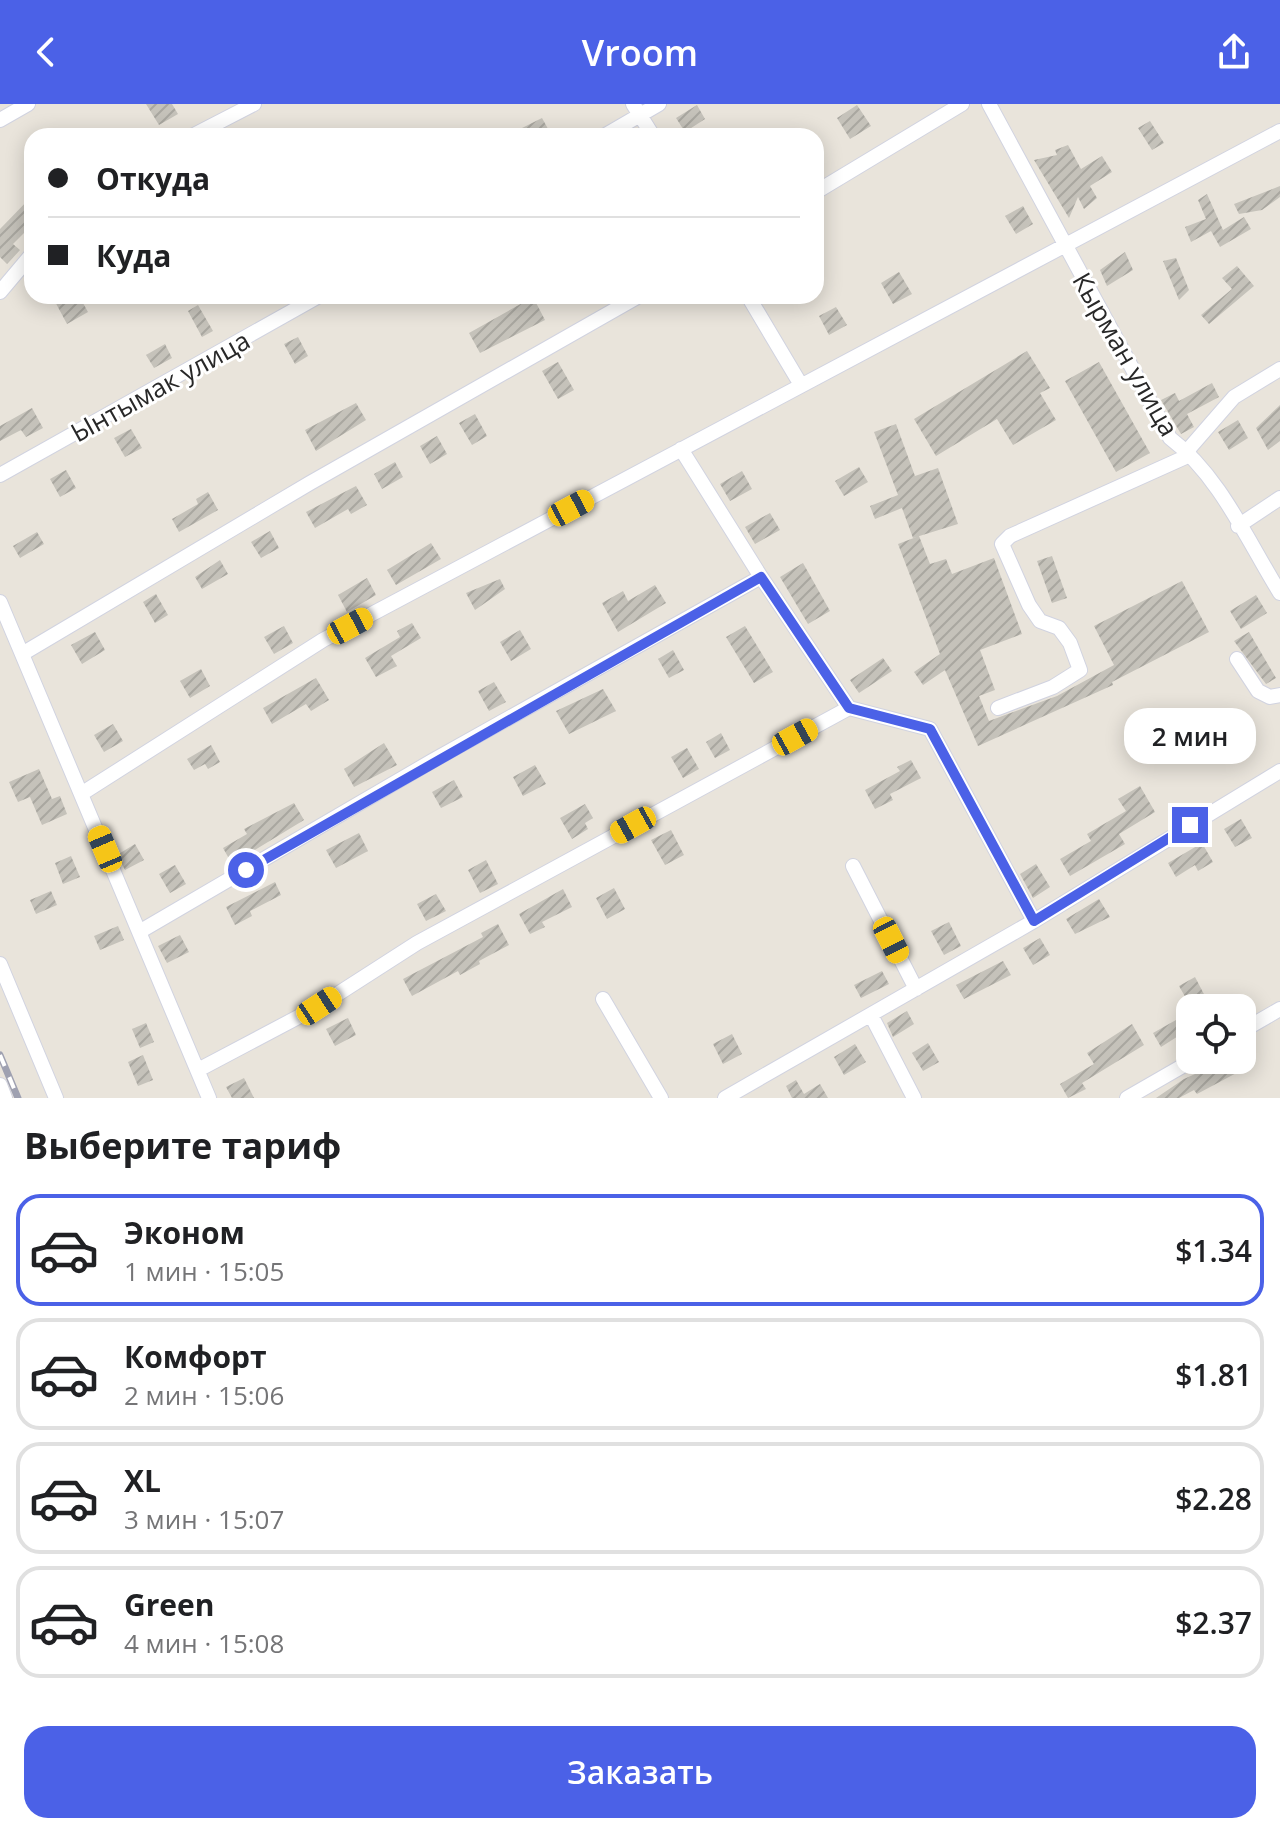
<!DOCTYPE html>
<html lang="ru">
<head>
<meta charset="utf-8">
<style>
  :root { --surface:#fff; --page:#f2f2f2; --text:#202124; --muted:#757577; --line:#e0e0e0; --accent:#4b61e7 }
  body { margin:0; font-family:"Open Sans",sans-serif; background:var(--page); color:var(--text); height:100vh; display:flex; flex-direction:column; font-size:30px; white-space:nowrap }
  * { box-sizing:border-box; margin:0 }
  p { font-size:26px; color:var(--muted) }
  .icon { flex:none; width:44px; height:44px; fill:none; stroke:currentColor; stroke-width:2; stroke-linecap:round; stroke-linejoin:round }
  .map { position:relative; height:994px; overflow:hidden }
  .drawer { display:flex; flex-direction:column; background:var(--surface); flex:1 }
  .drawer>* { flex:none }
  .banner { position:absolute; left:24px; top:24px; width:800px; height:176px; border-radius:24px; box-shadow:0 4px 20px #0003; display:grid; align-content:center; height:176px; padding:0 24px; background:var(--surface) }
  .buttons { position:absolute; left:1176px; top:890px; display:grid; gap:16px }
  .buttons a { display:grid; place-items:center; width:80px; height:80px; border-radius:16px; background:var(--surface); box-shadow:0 4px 20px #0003; font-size:40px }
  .end { position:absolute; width:36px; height:36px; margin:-18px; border:10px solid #4b61e7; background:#fff; box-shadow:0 0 0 4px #fff }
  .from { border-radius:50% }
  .bubble { position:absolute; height:56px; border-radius:24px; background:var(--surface); box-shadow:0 4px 20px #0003; font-size:26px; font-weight:600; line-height:56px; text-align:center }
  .car { position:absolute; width:24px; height:48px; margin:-24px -12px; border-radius:10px; box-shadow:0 0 6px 2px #0007; background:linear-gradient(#f5c518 24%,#345 0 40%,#f5c518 0 76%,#345 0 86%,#f5c518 0) }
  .banner b { display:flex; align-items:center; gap:28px; height:76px; font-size:30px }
  .banner b+b { border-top:2px solid var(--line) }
  .banner i { width:20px; height:20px; background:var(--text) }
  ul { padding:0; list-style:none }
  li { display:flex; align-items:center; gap:24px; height:112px; margin:0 16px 12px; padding:0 8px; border:4px solid var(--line); border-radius:24px }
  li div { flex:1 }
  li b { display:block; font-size:30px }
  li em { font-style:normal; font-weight:600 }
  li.active { border-color:var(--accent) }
  li>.icon { width:72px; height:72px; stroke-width:1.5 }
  h2 { padding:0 24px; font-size:36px; line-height:96px }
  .action { display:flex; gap:16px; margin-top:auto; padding:16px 24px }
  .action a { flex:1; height:92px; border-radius:24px; background:var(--accent); color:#fff; font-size:32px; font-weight:600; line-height:92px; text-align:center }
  header { display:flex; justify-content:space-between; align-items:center; height:104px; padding:0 24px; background:var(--accent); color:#fff; font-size:36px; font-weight:600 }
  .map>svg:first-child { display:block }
</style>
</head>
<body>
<header><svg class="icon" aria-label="back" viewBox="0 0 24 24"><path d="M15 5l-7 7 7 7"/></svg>Vroom<svg class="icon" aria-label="share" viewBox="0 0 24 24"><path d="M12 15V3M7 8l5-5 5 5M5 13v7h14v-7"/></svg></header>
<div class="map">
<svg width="1280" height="994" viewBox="0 0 1280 994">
  <defs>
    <pattern id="building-hatch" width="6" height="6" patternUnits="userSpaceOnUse" patternTransform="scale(2)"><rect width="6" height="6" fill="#c5c2ba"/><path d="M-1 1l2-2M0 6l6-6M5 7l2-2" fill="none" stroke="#a9a7a0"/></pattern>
  </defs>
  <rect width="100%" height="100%" fill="#e9e4db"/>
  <path fill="url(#building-hatch)" d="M146 0H172L178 10 159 21Z
    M697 1 705 15 685 28 676 14Z
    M857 1 871 22 850 35 837 14Z
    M542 14 552 32H527L522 24Z
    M1150 17 1164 39 1152 46 1138 24Z
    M1068 41 1081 65 1102 52 1112 68 1090 82 1097 94 1084 105 1078 93 1069 114 1034 56 1057 51 1055 46Z
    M1280 82V93L1262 106 1239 110 1234 100Z
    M1207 90 1223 126 1244 113 1251 125 1220 143 1211 127 1191 138 1185 123 1206 115 1198 96Z
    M32 92V121L13 140 20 146 7 160 0 153V125Z
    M1023 102 1033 120 1016 130 1005 112Z
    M1125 148 1133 166 1107 182 1100 166Z
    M1176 154 1189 186 1179 196 1163 157Z
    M1237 162 1254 182 1209 220 1201 211 1232 185 1222 174Z
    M899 168 912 190 893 200 881 179Z
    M52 192H79L88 208 67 220Z
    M533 193 545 216 480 249 469 229Z
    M198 201 213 227 202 233 188 207Z
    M836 203 847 221 829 231 819 212Z
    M298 233 308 252 295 260 284 240Z
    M165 240 172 254 154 264 146 251Z
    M1027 247 1050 284 1040 289 1056 316 1013 341 997 315 936 352 914 315Z
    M558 258 574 286 558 295 542 267Z
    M1099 258 1150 349 1116 368 1065 277Z
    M1212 279 1219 293 1187 310 1194 323 1181 330 1161 296 1175 289 1179 297Z
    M356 299 366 316 316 347 305 326Z
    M1280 301V337L1268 346 1256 324Z
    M32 304 43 324 26 333 21 326 0 337V322Z
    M475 310 487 332 472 341 459 319Z
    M1238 316 1248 334 1229 346 1218 328Z
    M896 320 915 372 938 364 958 420 913 434 902 404 875 415 870 402 898 391 874 328Z
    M131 325 142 344 125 353 114 334Z
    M437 332 447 350 430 360 420 342Z
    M395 358 403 373 382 385 374 370Z
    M859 363 868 378 844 392 835 377Z
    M66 366 76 384 60 393 50 375Z
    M742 367 752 385 730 397 720 380Z
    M356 382 367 401 351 410 348 405 315 424 306 408Z
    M208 388 218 406 179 428 172 415 198 400 196 395Z
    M770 409 780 426 755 440 745 423Z
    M270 427 279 444 261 454 251 438Z
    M37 428 44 440 20 454 13 442Z
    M919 432 930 460 946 455 952 470 994 454 1022 530 980 546 995 586 979 592 989 617 1057 592 1114 561 1094 522 1182 477 1209 528 1112 578 1113 581 978 642 945 566 923 581 914 568 940 550 898 440Z
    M431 439 441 455 396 481 387 466Z
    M1052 452 1067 494 1052 499 1037 457Z
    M220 456 228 470 202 485 195 473Z
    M803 459 830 507 808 520 780 473Z
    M367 474 376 491 347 508 338 491Z
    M500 475 505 485 475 506 466 489Z
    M655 481 666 499 618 528 602 499 623 487 628 497Z
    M156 490 168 511 155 519 143 498Z
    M1256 491 1267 509 1241 525 1230 507Z
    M412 519 421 534 391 552 397 562 376 573 365 554 400 533 397 527Z
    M284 522 293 539 274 550 264 533Z
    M745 522 773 568 754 579 726 533Z
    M520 526 531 545 511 557 500 538Z
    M95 528 105 546 82 560 71 541Z
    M1249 528 1276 574 1266 580 1234 537Z
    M673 546 684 566 669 574 658 555Z
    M883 554 892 567 859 589 850 576Z
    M201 565 210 582 190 594 180 577Z
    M316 574 329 596 311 607 306 600 272 620 263 604Z
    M494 578 506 598 489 607 478 587Z
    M603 585 616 607 569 630 556 607Z
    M113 620 123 637 104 648 94 631Z
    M721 629 730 646 715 654 706 638Z
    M384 639 397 661 354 683 344 665Z
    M211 641 220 658 208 665 205 660 194 666 187 655Z
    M687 644 699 665 683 674 671 653Z
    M911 656 921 674 890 690 893 696 875 705 865 686 900 667 897 663Z
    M535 661 546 680 523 692 513 673Z
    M39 665 52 695 60 692 67 710 42 721 30 693 18 698 9 678Z
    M454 676 463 693 441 704 432 688Z
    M1140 682 1155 708 1119 730 1125 740 1070 772 1060 755 1091 737 1087 730 1126 707 1118 695Z
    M294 699 304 716 232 760 223 744 247 730 244 725Z
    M585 700 593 714 585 719 588 725 572 735 560 714Z
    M1241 715 1252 734 1235 743 1224 725Z
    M671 726 684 751 665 761 651 736Z
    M359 729 368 747 336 764 326 746Z
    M1202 739 1213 758 1198 767 1195 761 1176 773 1168 759Z
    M135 740 144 756 125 766 117 751Z
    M71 752 80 773 63 780 55 759Z
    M486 756 498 780 480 789 468 766Z
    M1036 760 1050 783 1033 794 1020 770Z
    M175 761 186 780 170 789 159 770Z
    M275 778 281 791 250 807 252 812 235 821 226 803Z
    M614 784 625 805 607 815 596 794Z
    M563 785 572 803 542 818 545 823 530 830 519 810Z
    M51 787 57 801 36 810 30 796Z
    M436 790 446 807 426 817 417 800Z
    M1099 795 1110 813 1075 830 1066 815Z
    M949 818 961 842 944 851 931 827Z
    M498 820 509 841 479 857 480 860 460 871 458 867 412 892 403 875 483 833 481 829Z
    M118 822 124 836 100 846 94 832Z
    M180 831 189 848 167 859 158 842Z
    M1040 834 1050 851 1033 861 1023 844Z
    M1003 857 1011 871 964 895 956 881Z
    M882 867 889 880 861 894 854 881Z
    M1195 873 1206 894 1191 903 1179 882Z
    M907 907 914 920 893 933 887 919Z
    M348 914 356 931 335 942 326 925Z
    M1176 916 1183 929 1161 943 1153 929Z
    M146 919 154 938 140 944 132 925Z
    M1132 920 1144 941 1082 979 1086 985 1068 994 1060 980 1094 960 1087 949Z
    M732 930 742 950 723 960 713 940Z
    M928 939 939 958 923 967 912 949Z
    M855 940 866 958 844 971 834 953Z
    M143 951 153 976 138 982 128 958Z
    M1226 956H1236L1242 966 1197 990 1194 986 1179 994H1156L1184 975Z
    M244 974 254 994H232L226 983Z
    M796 976 804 990 820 980 828 994H792L786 982Z"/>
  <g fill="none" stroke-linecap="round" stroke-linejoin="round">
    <g stroke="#d1d3e0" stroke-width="16">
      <path id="street" d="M633 0 653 32
        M989 0 1170 334C1220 372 1247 436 1280 489
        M0 16 28 0
        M192 32 254 0
        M604 32 659 0
        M816 88 962 0
        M0 188 32 150
        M748 192 801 281
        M681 345 761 473 849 604 930 625 1034 817
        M1187 347 1234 293 1280 265
        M0 371 319 192
        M1238 422 1280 394
        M0 498 209 994
        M22 550 310 379 639 192
        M1237 555 1258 587 1270 593 1280 591
        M998 604 1053 583 1080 566 1070 539 1059 524 1040 517 1029 501 1002 440 1010 432 1190 351
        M81 690 323 536 1280 27
        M853 762 916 885
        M139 828 432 657 761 473
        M0 860 56 994
        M603 895 661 994
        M871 911 914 994
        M1242 927 1280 905
        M198 966 319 902 417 839 849 604
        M0 981 5 994
        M725 994 1034 817 1280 667
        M1127 994 1193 956"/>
    </g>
    <use href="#street" stroke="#fff" stroke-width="14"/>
    <g stroke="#9fa1b1" stroke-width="7">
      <path id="rail" d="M0 951 18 994"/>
    </g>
    <use href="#rail" stroke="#fff" stroke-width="4" stroke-dasharray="12" stroke-linecap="butt"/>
  </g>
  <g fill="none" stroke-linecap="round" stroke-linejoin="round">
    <path stroke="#4b61e7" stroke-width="10" d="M246 766 761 473 849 604 930 625 1034 817 1190 721"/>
  </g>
  <g text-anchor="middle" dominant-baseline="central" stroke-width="6" stroke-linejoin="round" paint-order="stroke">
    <g font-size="26" fill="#282828" stroke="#fff">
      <text transform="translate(1126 250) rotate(60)">Кырман улица</text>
      <text transform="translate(160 282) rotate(-29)">Ынтымак улица</text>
    </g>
  </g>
</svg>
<div class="buttons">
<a><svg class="icon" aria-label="locate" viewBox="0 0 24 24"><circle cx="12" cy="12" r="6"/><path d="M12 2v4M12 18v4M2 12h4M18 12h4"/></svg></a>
</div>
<i class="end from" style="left:246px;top:766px"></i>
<i class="end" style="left:1190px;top:721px"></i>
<div class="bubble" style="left:1124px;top:604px;width:132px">2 мин</div>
<i class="car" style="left:571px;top:404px;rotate:62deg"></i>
<i class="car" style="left:350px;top:522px;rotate:62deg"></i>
<i class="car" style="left:795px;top:633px;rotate:61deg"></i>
<i class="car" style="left:633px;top:721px;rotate:241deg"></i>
<i class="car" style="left:105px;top:745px;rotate:337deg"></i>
<i class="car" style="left:891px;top:836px;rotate:153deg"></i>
<i class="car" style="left:319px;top:902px;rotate:57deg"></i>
<div class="banner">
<b><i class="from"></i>Откуда</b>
<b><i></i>Куда</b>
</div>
</div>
<section class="drawer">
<h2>Выберите тариф</h2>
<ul>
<li class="active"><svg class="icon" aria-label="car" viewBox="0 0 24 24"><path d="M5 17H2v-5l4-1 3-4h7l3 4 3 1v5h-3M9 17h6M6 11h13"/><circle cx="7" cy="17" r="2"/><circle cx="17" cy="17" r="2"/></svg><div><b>Эконом</b><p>1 мин · 15:05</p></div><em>$1.34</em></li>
<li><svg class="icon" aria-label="car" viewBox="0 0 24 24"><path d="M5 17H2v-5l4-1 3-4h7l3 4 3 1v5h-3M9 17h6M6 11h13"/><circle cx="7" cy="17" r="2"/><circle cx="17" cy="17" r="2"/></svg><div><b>Комфорт</b><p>2 мин · 15:06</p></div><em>$1.81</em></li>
<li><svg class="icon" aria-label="car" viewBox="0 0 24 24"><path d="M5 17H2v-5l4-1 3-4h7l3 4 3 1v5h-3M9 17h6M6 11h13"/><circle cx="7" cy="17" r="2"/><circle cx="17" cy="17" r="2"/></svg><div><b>XL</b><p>3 мин · 15:07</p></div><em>$2.28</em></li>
<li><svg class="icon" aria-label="car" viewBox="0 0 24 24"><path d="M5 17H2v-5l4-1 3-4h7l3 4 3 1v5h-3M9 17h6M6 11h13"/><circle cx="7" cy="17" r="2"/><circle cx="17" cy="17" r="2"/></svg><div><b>Green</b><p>4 мин · 15:08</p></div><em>$2.37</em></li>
</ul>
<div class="action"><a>Заказать</a></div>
</section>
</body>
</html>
